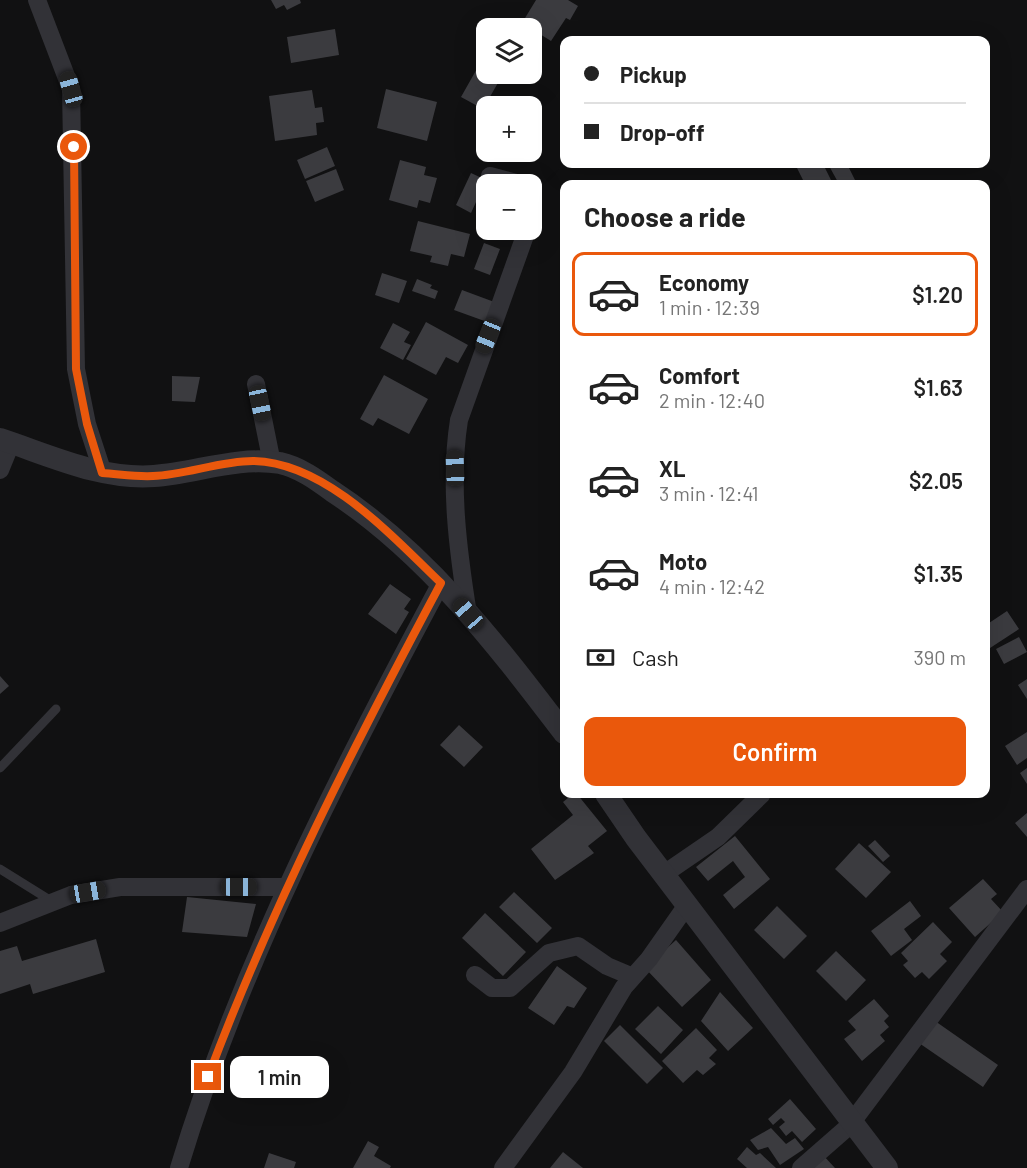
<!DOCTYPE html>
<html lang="en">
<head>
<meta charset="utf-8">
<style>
  :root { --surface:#fff; --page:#f2f2f2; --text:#222; --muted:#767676; --line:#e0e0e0; --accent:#ea580c }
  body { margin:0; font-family:Barlow,sans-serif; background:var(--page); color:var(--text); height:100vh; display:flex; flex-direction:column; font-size:22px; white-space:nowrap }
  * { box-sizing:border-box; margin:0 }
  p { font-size:20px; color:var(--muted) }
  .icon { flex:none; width:33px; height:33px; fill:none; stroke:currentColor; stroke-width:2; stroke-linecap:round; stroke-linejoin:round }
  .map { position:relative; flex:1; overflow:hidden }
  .sheet { position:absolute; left:560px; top:180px; width:430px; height:618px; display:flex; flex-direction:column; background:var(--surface); border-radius:12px; box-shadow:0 6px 24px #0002 }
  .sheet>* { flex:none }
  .hud { position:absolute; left:560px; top:36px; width:430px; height:132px; border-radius:12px; box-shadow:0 6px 24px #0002; display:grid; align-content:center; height:132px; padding:0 24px; background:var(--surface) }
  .controls { position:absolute; left:476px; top:18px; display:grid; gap:12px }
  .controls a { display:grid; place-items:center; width:66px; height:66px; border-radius:12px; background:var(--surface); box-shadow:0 6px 24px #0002; font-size:30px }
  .end { position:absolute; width:27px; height:27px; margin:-14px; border:8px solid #ea580c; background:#fff; box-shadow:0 0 0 3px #fff }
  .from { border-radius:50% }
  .bubble { position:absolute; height:42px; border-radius:12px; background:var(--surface); box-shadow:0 6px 24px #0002; font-size:20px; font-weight:600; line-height:42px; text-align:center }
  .car { position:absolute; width:18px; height:36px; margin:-18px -9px; border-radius:8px; box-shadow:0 0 4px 2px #0007; background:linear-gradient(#222 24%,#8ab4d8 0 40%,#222 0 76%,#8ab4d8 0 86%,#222 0) }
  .hud b { display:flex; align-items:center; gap:21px; height:57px; font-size:22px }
  .hud b+b { border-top:2px solid var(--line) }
  .hud i { width:15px; height:15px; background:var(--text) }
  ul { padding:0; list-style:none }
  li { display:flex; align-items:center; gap:18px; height:84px; margin:0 12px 9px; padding:0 12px; border:3px solid transparent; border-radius:12px }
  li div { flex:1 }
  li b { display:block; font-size:22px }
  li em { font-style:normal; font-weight:600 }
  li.current { border-color:var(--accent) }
  li>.icon { width:54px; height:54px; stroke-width:1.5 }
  h2 { padding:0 24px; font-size:27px; line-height:72px }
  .pay { display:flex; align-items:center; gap:15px; height:66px; padding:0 24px; font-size:22px }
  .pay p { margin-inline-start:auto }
  .button { display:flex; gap:12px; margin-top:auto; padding:12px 24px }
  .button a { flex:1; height:69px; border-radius:12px; background:var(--accent); color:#fff; font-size:24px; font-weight:600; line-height:69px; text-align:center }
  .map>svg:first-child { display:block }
</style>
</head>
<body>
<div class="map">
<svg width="1027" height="1168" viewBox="0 0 1027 1168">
  <rect width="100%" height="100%" fill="#111112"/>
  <path fill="#3b3b3f" d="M271 0H300L301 3 287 10 284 5 276 9Z
    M536 0H568L578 6 570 20 566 18 551 41 522 23Z
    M335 29 339 55 291 63 287 37Z
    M483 58 486 60V74H503L483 109 461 97Z
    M386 89 437 102 427 141 377 128Z
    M312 90 315 108 322 107 324 122 316 123 317 135 275 141 269 96Z
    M327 147 335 166 305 179 297 160Z
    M400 160 426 167 424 175 437 178 430 203 419 200 417 208 389 200Z
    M795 164H823L833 184H805Z
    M828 164H847L857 184H839Z
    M336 169 344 190 315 202 306 181Z
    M471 173 486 180 471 213 456 205Z
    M486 186V222L477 219 479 212 476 210Z
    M418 221 470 234 464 257 451 254 448 266 430 262 432 256 410 251Z
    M484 243 500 249 490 275 474 269Z
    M382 273 407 281 399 303 375 295Z
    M417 279 432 285 430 288 438 291 435 299 412 291Z
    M462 290 497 303 490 323 454 310Z
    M426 322 468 345 458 363 446 357 436 375 406 359Z
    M393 323 410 332 404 342 411 345 403 360 380 348Z
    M384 375 428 399 409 434 378 418 373 426 360 419Z
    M172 376 200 377 195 402 172 401Z
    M390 584 411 599 404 609 409 612 396 634 368 614Z
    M1007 611 1019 629 987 650 986 625Z
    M1019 637 1027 652 1004 664 996 649Z
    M0 676 9 686 0 694Z
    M1027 679V699L1018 685Z
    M459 725 483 747 464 767 440 745Z
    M1027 732V758L1017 765 1005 746Z
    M1027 768V784L1020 773Z
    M573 794H577L607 831 588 846 594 853 555 880 531 849 573 815 563 802Z
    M1027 813V837L1015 823Z
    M735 836 770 879 734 909 723 895 745 877 733 861 708 881 696 867Z
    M875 840 890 856 883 862 868 846Z
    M859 843 891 872 866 898 835 869Z
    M983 879 997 894 991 899 1003 912 975 937 949 908Z
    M514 892 552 928 537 943 499 907Z
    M187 897 256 904 247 937 182 932Z
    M910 901 921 916 904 929 912 940 891 956 871 931Z
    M777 906 807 936 784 959 754 930Z
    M485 913 526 952 503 976 462 938Z
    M933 922 952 942 940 954 947 961 929 979 922 972 915 978 903 965 908 961 901 953Z
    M96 939 105 972 33 994 30 984 0 994V951L17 946 22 961Z
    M676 940 711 980 682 1007 645 968Z
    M836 951 866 980 846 1001 816 971Z
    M557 966 587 988 574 1008 567 1006 554 1025 528 1008Z
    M720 992 753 1028 728 1051 701 1021Z
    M874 999 889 1016 884 1021 889 1027 880 1035 885 1041 862 1061 844 1039 856 1030 848 1021Z
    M658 1006 683 1030 661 1054 635 1029Z
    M935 1021 998 1065 983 1087 919 1043Z
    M620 1025 663 1068 647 1084 604 1041Z
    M696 1028 717 1050 709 1058 716 1064 703 1075 697 1070 683 1083 662 1061Z
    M790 1099 816 1129 802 1142 792 1131 786 1136 779 1127 785 1122 781 1118 773 1125 768 1119Z
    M771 1128 786 1144 795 1138 804 1149 780 1165 768 1147 758 1150 750 1140Z
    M368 1141 379 1147 374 1156 391 1166 390 1168H353Z
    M747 1147 756 1155 760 1153 776 1168H747L737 1159Z
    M563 1152 583 1168H550Z
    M269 1153 296 1162 294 1168H264Z
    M822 1154 835 1168H807Z"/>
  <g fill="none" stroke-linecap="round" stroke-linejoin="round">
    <path stroke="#323237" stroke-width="9" d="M0 768 56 709
      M0 869 53 902"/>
    <path stroke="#323237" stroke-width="18" d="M37 0 71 89 76 369 87 424 103 473
      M490 176 520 184
      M531 202V209
      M256 384 272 463
      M0 470 11 443
      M468 614C458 551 449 483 459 420L527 230
      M664 874 718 837 762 794
      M0 923 71 895 120 887H286
      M475 975 492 988H510L549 953 578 946 607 966 633 977
      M179 1168C241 962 340 772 441 583
      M503 1168 573 1072 624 987 649 959 687 905
      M801 1168 849 1126 1027 889"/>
    <path stroke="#323237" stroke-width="22" d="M0 439C49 455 101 480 154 476 196 473 237 456 280 463 299 467 317 480 332 491 427 553 496 644 564 733
      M606 794 636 838 887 1168"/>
  </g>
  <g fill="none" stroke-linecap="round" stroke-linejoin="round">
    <path stroke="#ea580c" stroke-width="8" d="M74 147 76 369 87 424 102 473C119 474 136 477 153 476 186 475 219 461 253 461 325 462 392 536 441 583 355 744 272 906 208 1077"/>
  </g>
</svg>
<div class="controls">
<a><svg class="icon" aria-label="layers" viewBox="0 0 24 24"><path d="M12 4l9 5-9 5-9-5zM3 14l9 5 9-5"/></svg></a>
<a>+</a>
<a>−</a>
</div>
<i class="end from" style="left:74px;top:147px"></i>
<i class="end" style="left:208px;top:1077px"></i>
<div class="bubble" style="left:230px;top:1056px;width:99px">1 min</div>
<i class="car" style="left:71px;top:89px;rotate:344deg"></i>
<i class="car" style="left:488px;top:336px;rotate:202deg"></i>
<i class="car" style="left:260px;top:403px;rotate:168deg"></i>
<i class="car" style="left:455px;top:468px;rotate:358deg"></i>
<i class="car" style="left:468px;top:614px;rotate:319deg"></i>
<i class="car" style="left:239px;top:887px;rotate:90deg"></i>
<i class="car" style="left:88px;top:892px;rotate:80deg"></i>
<div class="hud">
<b><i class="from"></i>Pickup</b>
<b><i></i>Drop-off</b>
</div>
<section class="sheet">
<h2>Choose a ride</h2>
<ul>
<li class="current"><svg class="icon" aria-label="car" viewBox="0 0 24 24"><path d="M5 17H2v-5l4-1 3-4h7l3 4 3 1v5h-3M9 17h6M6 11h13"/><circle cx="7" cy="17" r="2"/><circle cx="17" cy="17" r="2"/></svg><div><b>Economy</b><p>1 min · 12:39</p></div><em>$1.20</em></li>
<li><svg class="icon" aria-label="car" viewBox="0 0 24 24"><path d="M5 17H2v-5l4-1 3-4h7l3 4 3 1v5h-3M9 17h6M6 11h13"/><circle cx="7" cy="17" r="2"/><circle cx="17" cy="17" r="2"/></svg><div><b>Comfort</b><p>2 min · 12:40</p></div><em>$1.63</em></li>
<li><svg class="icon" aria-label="car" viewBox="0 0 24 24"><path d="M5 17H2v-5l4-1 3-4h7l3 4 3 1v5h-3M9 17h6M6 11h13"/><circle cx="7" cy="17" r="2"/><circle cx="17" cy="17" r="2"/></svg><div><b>XL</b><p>3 min · 12:41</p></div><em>$2.05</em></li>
<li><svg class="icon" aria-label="car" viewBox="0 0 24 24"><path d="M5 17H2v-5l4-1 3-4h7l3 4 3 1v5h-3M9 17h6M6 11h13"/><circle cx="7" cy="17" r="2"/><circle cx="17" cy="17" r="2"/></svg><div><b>Moto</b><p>4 min · 12:42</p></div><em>$1.35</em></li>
</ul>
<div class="pay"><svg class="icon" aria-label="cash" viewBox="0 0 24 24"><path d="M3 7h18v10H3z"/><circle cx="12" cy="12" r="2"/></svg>Cash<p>390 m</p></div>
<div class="button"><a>Confirm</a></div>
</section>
</div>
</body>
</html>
